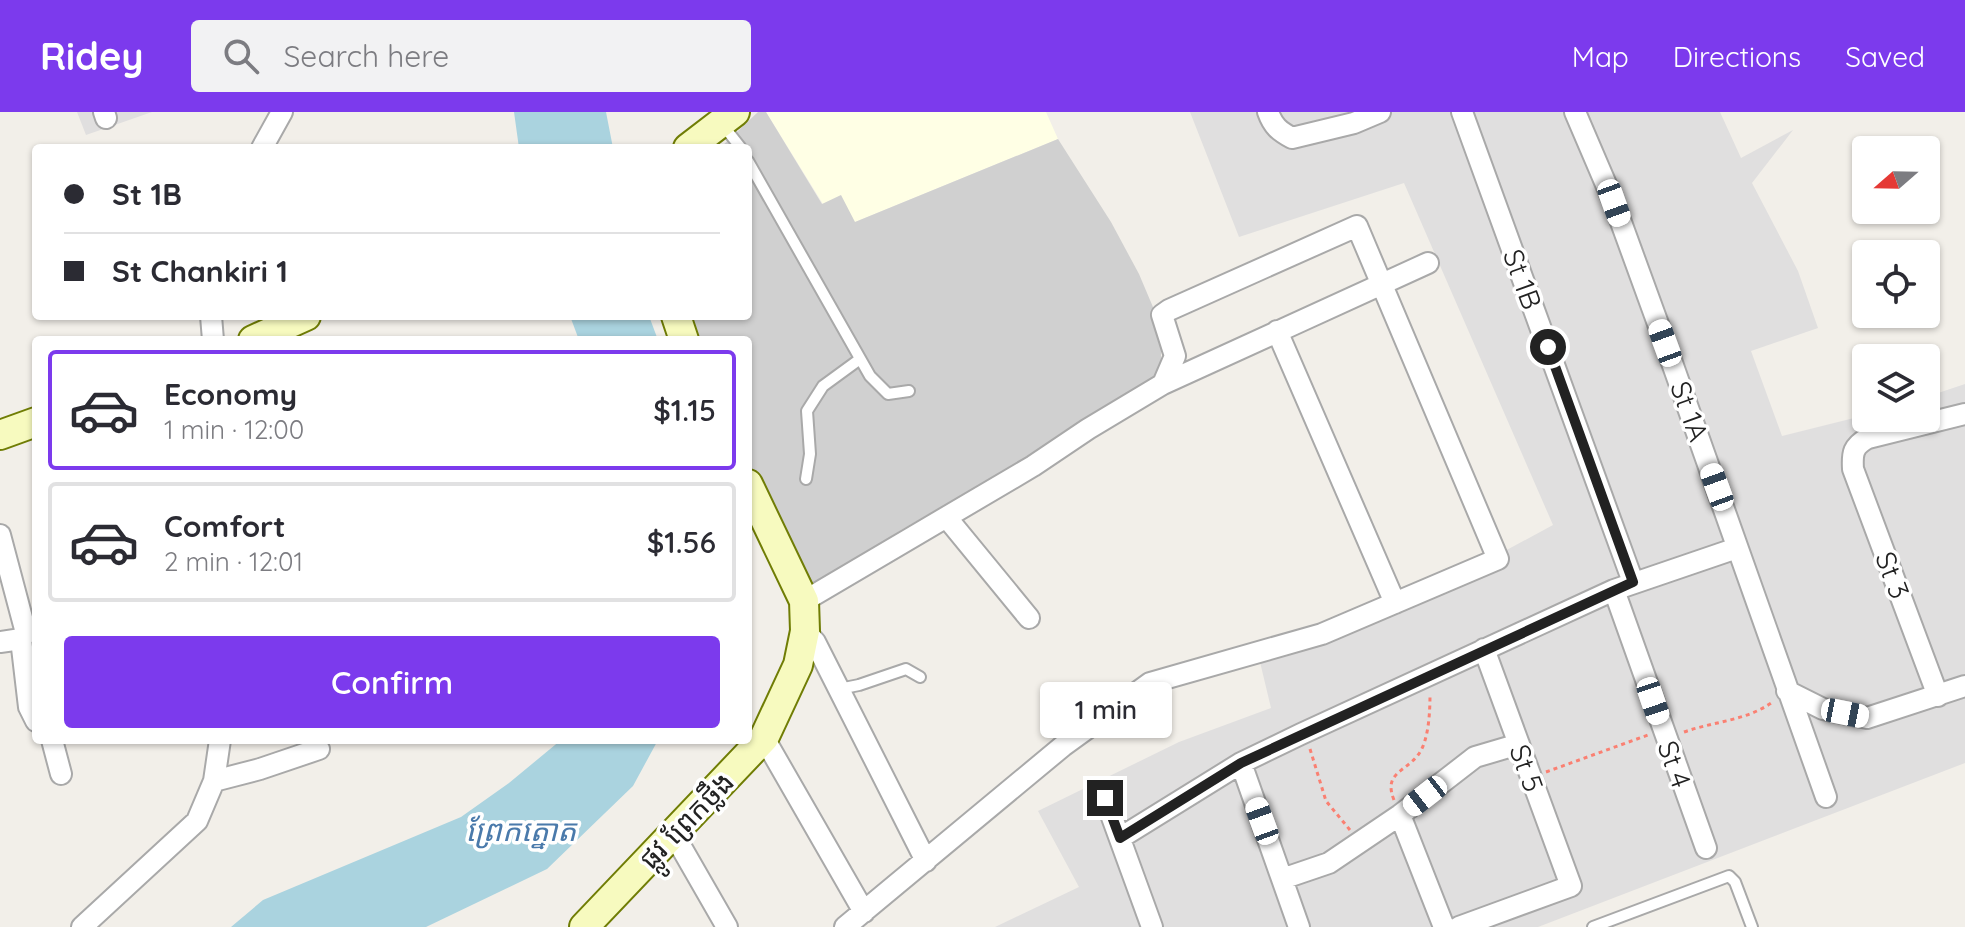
<!DOCTYPE html>
<html lang="en">
<head>
<meta charset="utf-8">
<style>
  :root { --surface:#fff; --page:#f2f2f3; --text:#2b2b33; --muted:#7c7c81; --line:#e1e1e2; --accent:#7c3aed }
  body { margin:0; font-family:Quicksand,"Noto Sans Khmer",sans-serif; background:var(--page); color:var(--text); height:100vh; display:flex; flex-direction:column; font-size:30px; white-space:nowrap }
  * { box-sizing:border-box; margin:0 }
  p { font-size:26px; color:var(--muted) }
  .icon { flex:none; width:44px; height:44px; fill:none; stroke:currentColor; stroke-width:2; stroke-linecap:round; stroke-linejoin:round }
  .map { position:relative; flex:1; overflow:hidden }
  .sheet { position:absolute; left:32px; top:224px; width:720px; height:408px; display:flex; flex-direction:column; background:var(--surface); border-radius:8px; box-shadow:0 2px 6px #0004 }
  .sheet>* { flex:none }
  .banner { position:absolute; left:32px; top:32px; width:720px; height:176px; border-radius:8px; box-shadow:0 2px 6px #0004; display:grid; align-content:center; height:176px; padding:0 32px; background:var(--surface) }
  .needle { width:52px; rotate:250deg }
  .fabs { position:absolute; left:1852px; top:24px; display:grid; gap:16px }
  .fabs a { display:grid; place-items:center; width:88px; height:88px; border-radius:8px; background:var(--surface); box-shadow:0 2px 6px #0004; font-size:40px }
  .end { position:absolute; width:36px; height:36px; margin:-18px; border:10px solid #222; background:#fff; box-shadow:0 0 0 4px #fff }
  .from { border-radius:50% }
  .bubble { position:absolute; height:56px; border-radius:8px; background:var(--surface); box-shadow:0 2px 6px #0004; font-size:26px; font-weight:600; line-height:56px; text-align:center }
  .car { position:absolute; width:24px; height:48px; margin:-24px -12px; border-radius:10px; box-shadow:0 0 6px 2px #0007; background:linear-gradient(#fff 24%,#345 0 40%,#fff 0 76%,#345 0 86%,#fff 0) }
  .banner b { display:flex; align-items:center; gap:28px; height:76px; font-size:30px }
  .banner b+b { border-top:2px solid var(--line) }
  .banner i { width:20px; height:20px; background:var(--text) }
  ul { padding:14px 0 0; list-style:none }
  li { display:flex; align-items:center; gap:24px; height:120px; margin:0 16px 12px; padding:0 16px; border:4px solid var(--line); border-radius:8px }
  li div { flex:1 }
  li b { display:block; font-size:30px }
  li em { font-style:normal; font-weight:600 }
  li.selected { border-color:var(--accent) }
  li>.icon { width:72px; height:72px; stroke-width:1.5 }
  .cta { display:flex; gap:16px; margin-top:auto; padding:16px 32px }
  .cta a { flex:1; height:92px; border-radius:8px; background:var(--accent); color:#fff; font-size:32px; font-weight:600; line-height:92px; text-align:center }
  header { display:flex; align-items:center; gap:48px; box-sizing:border-box; height:112px; padding:0 40px; background:var(--accent); color:#fff }
  header strong { font-size:38px }
  nav { display:flex; gap:44px; margin-inline-start:auto; font-size:28px }
  .search { width:560px; height:72px; background:var(--page); display:flex; align-items:center; gap:20px; box-sizing:border-box; padding:0 28px; border-radius:8px; color:var(--muted); font-size:30px }
  .map>svg:first-child { display:block }
</style>
</head>
<body>
<header>
<strong>Ridey</strong>
<div class="search"><svg class="icon" aria-label="search" viewBox="0 0 24 24"><circle cx="10" cy="10" r="6"/><path d="M15 15l6 6"/></svg>Search here</div>
<nav><a>Map</a><a>Directions</a><a>Saved</a></nav>
</header>
<div class="map">
<svg width="1965" height="815" viewBox="0 0 1965 815">
  <rect width="100%" height="100%" fill="#f2efe9"/>
  <path fill="#e0dfdf" d="M77 0H152L86 23Z
    M1190 0H1720L1741 46 1793 18 1752 71 1798 159 1818 216 1751 239 1782 324 1866 303V306H1926V285L1965 272V651L1538 815H995L1079 775 1038 699 1179 630 1271 596 1260 550 1372 511 1553 413 1404 71 1239 125Z"/>
  <path fill="#ffffe5" d="M766 0H1046L1058 27 855 110 823 92Z"/>
  <path fill="#d0d0d0" d="M758 0H766L822 92 841 83 855 110 1058 27 1111 110 1139 162 1161 214V266L1078 317 901 418 804 481 748 369V228H687L679 204H748V36H720Z"/>
  <path fill="#aad3df" d="M514 0H606L613 36H519Z
    M570 204H649L658 228H579Z
    M561 628H658L633 674 547 757 426 815H231L263 788 461 705 509 671Z"/>
  <g fill="none" stroke-linecap="round" stroke-linejoin="round">
    <g stroke="#a9a9a9" stroke-width="14">
      <path id="lane" d="M722 12 741 36
        M748 49 870 264 888 282 909 279
        M806 367 810 342 807 299 823 274 860 247
        M839 577 859 573 906 557 920 565
        M1593 815 1729 764 1735 770 1752 815"/>
    </g>
    <g stroke="#a9a9a9" stroke-width="24">
      <path id="street" d="M104 0 106 6
        M1268 0C1273 14 1279 19 1292 26L1354 11 1380 0
        M1462 0 1633 470
        M1575 0 1614 91 1665 231 1826 685
        M262 36 282 0
        M211 204 213 228
        M1277 219 1395 491
        M1163 272 1428 151
        M947 406 1029 506
        M0 423 26 521 21 527 29 595 36 609
        M1614 478 1706 736
        M804 489 1033 354 1088 317 1163 272 1175 244 1162 203 1169 198 1357 114 1498 447 1322 522 1150 571 1063 634 845 815
        M805 519 815 530 926 749
        M0 530 21 527
        M1787 579 1823 597 1867 606 1965 574
        M1938 584 1853 357C1852 341 1853 334 1868 326L1965 302
        M764 626 864 800
        M52 628 61 662
        M1241 651 1299 815
        M214 669 260 657 319 637
        M1105 686 1152 815
        M1400 703 1444 815
        M673 721 727 815
        M1120 726 1241 651 1301 622 1614 478 1737 436
        M1282 767 1329 751 1400 703 1475 645 1519 632
        M82 815 197 709 214 669 220 628
        M1459 815 1571 774 1484 537"/>
    </g>
    <g stroke="#707d05" stroke-width="32">
      <path id="secondary" d="M688 36 735 0
        M676 204 684 228
        M253 228 306 204
        M0 323 36 310
        M584 815 764 626 798 553 805 519 804 489 748 372"/>
    </g>
    <path stroke="#fa8072" stroke-width="3" stroke-dasharray="4 4" stroke-linecap="butt" d="M1684 620C1715 609 1747 609 1774 589
      M1310 637 1326 689 1350 718
      M1546 660 1648 623
      M1394 688C1383 661 1405 660 1418 643 1429 629 1430 599 1430 582"/>
    <use href="#lane" stroke="#fff" stroke-width="10"/>
    <use href="#street" stroke="#fff" stroke-width="20"/>
    <use href="#secondary" stroke="#f7fabf" stroke-width="28"/>
  </g>
  <g fill="none" stroke-linecap="round" stroke-linejoin="round">
    <path stroke="#222" stroke-width="10" d="M1105 686 1120 726 1241 651 1633 470 1548 235"/>
  </g>
  <g text-anchor="middle" dominant-baseline="central" stroke-width="7" stroke-linejoin="round" paint-order="stroke">
    <g font-size="28" fill="#222" stroke="#fff">
      <text transform="translate(1523 167) rotate(70)">St 1B</text>
      <text transform="translate(1690 299) rotate(70)">St 1A</text>
      <text transform="translate(1893 463) rotate(69)">St 3</text>
      <text transform="translate(1675 652) rotate(70)">St 4</text>
      <text transform="translate(1527 656) rotate(70)">St 5</text>
      <text transform="translate(686 708) rotate(-46)">ផ្លូវ ព្រែកថ្លឹង</text>
    </g>
    <g font-size="30" font-style="italic" fill="#4a7aab" stroke="#fff">
      <text x="521" y="718">ព្រែកត្នោត</text>
    </g>
  </g>
</svg>
<div class="fabs">
<a><svg class="needle" viewBox="-14 -14 28 28"><path d="M0-13l5 13h-10z" fill="#e53935"/><path d="M0 13l5-13h-10z" fill="#7c7c81"/></svg></a>
<a><svg class="icon" aria-label="locate" viewBox="0 0 24 24"><circle cx="12" cy="12" r="6"/><path d="M12 2v4M12 18v4M2 12h4M18 12h4"/></svg></a>
<a><svg class="icon" aria-label="layers" viewBox="0 0 24 24"><path d="M12 4l9 5-9 5-9-5zM3 14l9 5 9-5"/></svg></a>
</div>
<i class="end from" style="left:1548px;top:235px"></i>
<i class="end" style="left:1105px;top:686px"></i>
<div class="bubble" style="left:1040px;top:570px;width:132px">1 min</div>
<i class="car" style="left:1614px;top:91px;rotate:160deg"></i>
<i class="car" style="left:1665px;top:231px;rotate:340deg"></i>
<i class="car" style="left:1717px;top:375px;rotate:340deg"></i>
<i class="car" style="left:1653px;top:589px;rotate:161deg"></i>
<i class="car" style="left:1845px;top:601px;rotate:101deg"></i>
<i class="car" style="left:1425px;top:684px;rotate:232deg"></i>
<i class="car" style="left:1262px;top:709px;rotate:340deg"></i>
<div class="banner">
<b><i class="from"></i>St 1B</b>
<b><i></i>St Chankiri 1</b>
</div>
<section class="sheet">
<ul>
<li class="selected"><svg class="icon" aria-label="car" viewBox="0 0 24 24"><path d="M5 17H2v-5l4-1 3-4h7l3 4 3 1v5h-3M9 17h6M6 11h13"/><circle cx="7" cy="17" r="2"/><circle cx="17" cy="17" r="2"/></svg><div><b>Economy</b><p>1 min · 12:00</p></div><em>$1.15</em></li>
<li><svg class="icon" aria-label="car" viewBox="0 0 24 24"><path d="M5 17H2v-5l4-1 3-4h7l3 4 3 1v5h-3M9 17h6M6 11h13"/><circle cx="7" cy="17" r="2"/><circle cx="17" cy="17" r="2"/></svg><div><b>Comfort</b><p>2 min · 12:01</p></div><em>$1.56</em></li>
</ul>
<div class="cta"><a>Confirm</a></div>
</section>
</div>
</body>
</html>
